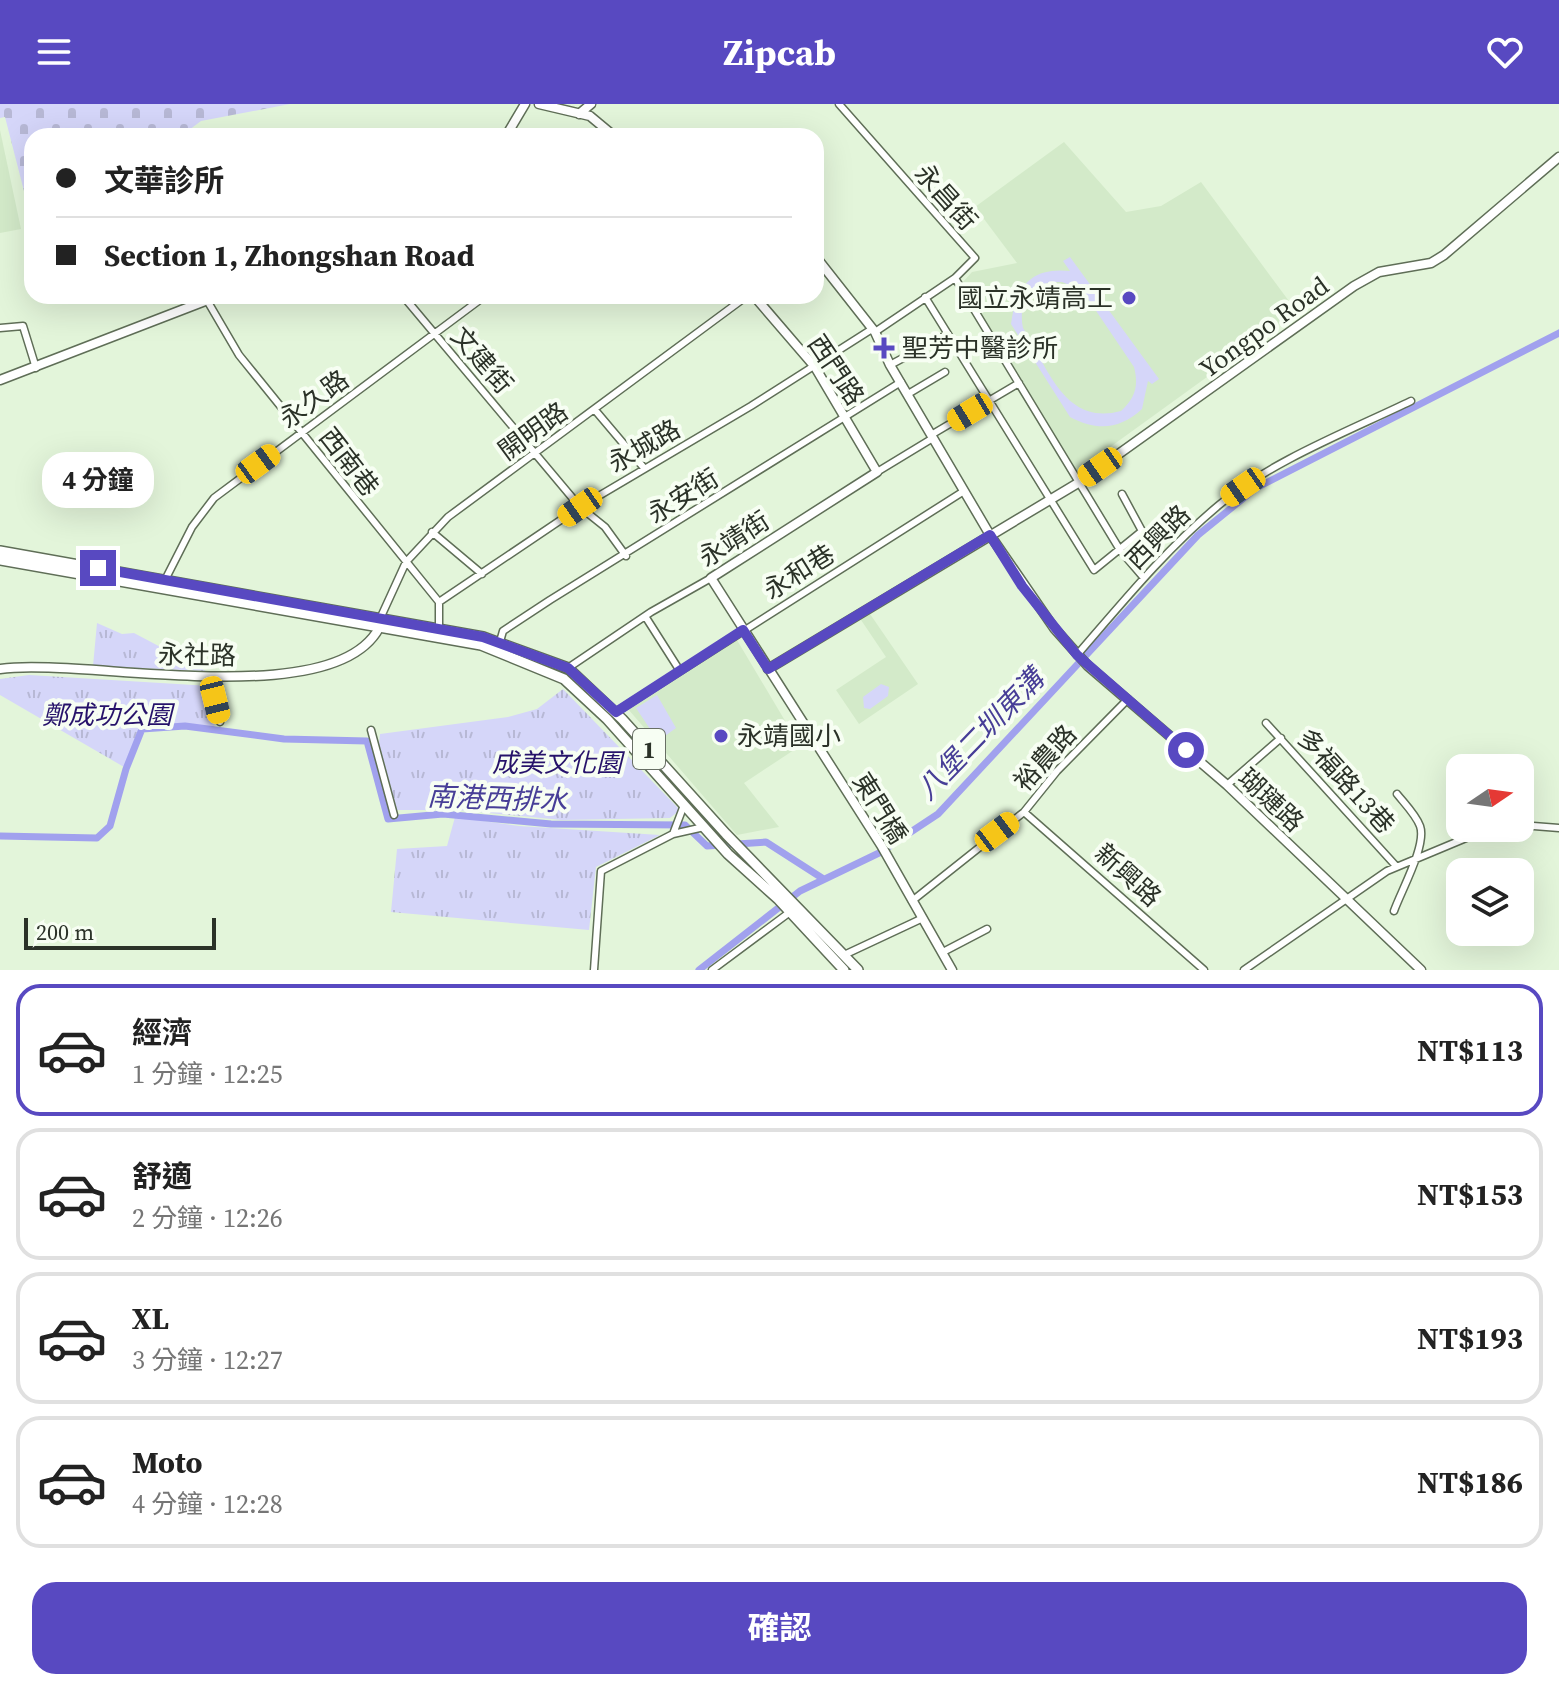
<!DOCTYPE html>
<html lang="zh-TW">
<head>
<meta charset="utf-8">
<style>
  :root { --surface:#fff; --page:#f6f6f6; --text:#222; --muted:#767676; --line:#e0e0e0; --accent:#5849c1 }
  body { margin:0; font-family:"Source Serif 4","Noto Sans TC",serif; background:var(--page); color:var(--text); height:100vh; display:flex; flex-direction:column; font-size:30px; white-space:nowrap }
  * { box-sizing:border-box; margin:0 }
  p { font-size:26px; color:var(--muted) }
  .icon { flex:none; width:44px; height:44px; fill:none; stroke:currentColor; stroke-width:2; stroke-linecap:round; stroke-linejoin:round }
  .map { position:relative; height:866px; overflow:hidden }
  .drawer { display:flex; flex-direction:column; background:var(--surface); flex:1 }
  .drawer>* { flex:none }
  .top-card { position:absolute; left:24px; top:24px; width:800px; height:176px; border-radius:24px; box-shadow:0 8px 32px #0002; display:grid; align-content:center; height:176px; padding:0 32px; background:var(--surface) }
  .needle { width:52px; rotate:77deg }
  .tools { position:absolute; left:1446px; top:650px; display:grid; gap:16px }
  .tools a { display:grid; place-items:center; width:88px; height:88px; border-radius:16px; background:var(--surface); box-shadow:0 8px 32px #0002; font-size:40px }
  .scale { position:absolute; left:24px; bottom:20px; width:192px; box-sizing:border-box; padding-left:8px; border:4px solid #2b3228; border-top:0; font-size:22px; line-height:28px; white-space:nowrap; color:#2b3228; -webkit-text-stroke:6px #f7fef3; paint-order:stroke }
  .end { position:absolute; width:36px; height:36px; margin:-18px; border:10px solid #5849c1; background:#fff; box-shadow:0 0 0 4px #fff }
  .from { border-radius:50% }
  .bubble { position:absolute; height:56px; border-radius:24px; background:var(--surface); box-shadow:0 8px 32px #0002; font-size:26px; font-weight:700; line-height:56px; text-align:center }
  .car { position:absolute; width:24px; height:48px; margin:-24px -12px; border-radius:10px; box-shadow:0 0 6px 2px #0007; background:linear-gradient(#f5c518 24%,#345 0 40%,#f5c518 0 76%,#345 0 86%,#f5c518 0) }
  .top-card b { display:flex; align-items:center; gap:28px; height:76px; font-size:30px }
  .top-card b+b { border-top:2px solid var(--line) }
  .top-card i { width:20px; height:20px; background:var(--text) }
  ul { padding:14px 0 0; list-style:none }
  li { display:flex; align-items:center; gap:24px; height:132px; margin:0 16px 12px; padding:0 16px; border:4px solid var(--line); border-radius:24px }
  li div { flex:1 }
  li b { display:block; font-size:30px }
  li em { font-style:normal; font-weight:700 }
  li.active { border-color:var(--accent) }
  li>.icon { width:72px; height:72px; stroke-width:1.5 }
  .button { display:flex; gap:16px; margin-top:auto; padding:16px 32px }
  .button a { flex:1; height:92px; border-radius:24px; background:var(--accent); color:#fff; font-size:32px; font-weight:700; line-height:92px; text-align:center }
  header { display:flex; justify-content:space-between; align-items:center; height:104px; padding:0 32px; background:var(--accent); color:#fff; font-size:36px; font-weight:700 }
  .map>svg:first-child { display:block }
</style>
</head>
<body>
<header><svg class="icon" aria-label="menu" viewBox="0 0 24 24"><path d="M4 6h16M4 12h16M4 18h16"/></svg>Zipcab<svg class="icon" aria-label="heart" viewBox="0 0 24 24"><path d="M12 20l-8-8c-3-5 5-10 8-4 3-6 11-1 8 4z"/></svg></header>
<div class="map">
<svg width="1559" height="866" viewBox="0 0 1559 866">
  <defs>
    <pattern id="cemetery-stones" width="16" height="16" patternUnits="userSpaceOnUse" patternTransform="scale(2)"><rect width="16" height="16" fill="#d5d6f9"/><path d="M2 7V4a2 2 0 0 1 4 0v3zM10 15v-3a2 2 0 0 1 4 0v3z" fill="#b7b8d5"/></pattern>
    <pattern id="park-tufts" width="24" height="20" patternUnits="userSpaceOnUse" patternTransform="scale(2)"><rect width="24" height="20" fill="#d5d6f9"/><path d="M3 7l-1-3M5 7V3M7 7l1-3M15 17l-1-3M17 17v-4M19 17l1-3" fill="none" stroke="#b7b8d5"/></pattern>
  </defs>
  <rect width="100%" height="100%" fill="#e3f5da"/>
  <path fill="#d3eac9" d="M0 26 21 125 0 129Z
    M1064 38 1126 108 1161 102 1201 78 1297 208 1077 367 962 179 972 168 1017 159 975 103Z
    M868 507 918 580 859 620 836 586 886 553 859 513Z
    M737 536 800 642 744 679 779 723 737 731 628 605Z"/>
  <path fill="url(#cemetery-stones)" d="M0 0H290L201 17 181 32H32V89L25 91 5 13 0 14Z"/>
  <path fill="url(#park-tufts)" d="M97 519 122 530 134 529 206 567 93 562Z
    M29 571 210 582 215 626 185 622 142 625 124 663 0 591V575Z
    M563 585 680 706 670 714 562 716 458 706H397L379 640 380 630 508 613 537 605Z
    M455 713 519 722 660 731 596 763 589 826 391 808 397 745 447 742Z"/>
  <path fill="#d5d6f9" fill-rule="evenodd" d="M1070 153 1159 275 1152 280 1148 277 1142 305C1119 326 1097 327 1070 313L1011 220C1016 182 1031 163 1070 167L1063 157ZM1051 178H1062L1082 186 1134 263C1139 282 1135 294 1121 307 1065 322 1049 266 1023 224 1018 202 1029 183 1051 178Z
    M881 580 889 583 888 592 870 605 864 604 863 593Z
    M657 591 676 624 658 637 636 604Z"/>
  <g fill="none" stroke-linecap="round" stroke-linejoin="round">
    <path stroke="#a1a1ee" stroke-width="7" d="M0 732 97 734 110 722 126 665 142 625 185 622 284 635 367 637 388 715 443 710 551 720 685 721 707 742 766 738 822 774
      M699 866 800 787 879 749 938 710 1198 431 1256 384 1559 229"/>
    <g stroke="#5f6e57" stroke-width="9">
      <path id="street" d="M839 0 975 154 955 174 875 228
        M955 174 1120 446 1144 474
        M403 192 580 403 605 423 626 452
        M925 193 1094 466 1142 427 1122 390
        M208 198 239 251 439 498
        M0 224 23 222 36 264
        M890 261 948 230
        M908 290 945 268
        M595 306 644 364
        M931 331 1019 279
        M877 368 933 334
        M432 428 482 470
        M164 478 192 423 214 394 485 192
        M645 512 680 567
        M379 517 406 458 448 413 747 192
        M439 525V498L580 403 751 302 872 225
        M499 541 503 527 550 496 901 278
        M1077 551C1122 499 1166 445 1219 401 1269 358 1351 326 1411 297
        M568 564 651 508 711 474
        M209 574 220 618
        M616 608 964 387
        M1266 619 1396 762
        M371 626 394 711
        M1227 681 1281 634
        M1024 708 1204 866
        M1520 721 1559 724
        M673 730 684 701
        M912 797 1024 708 1057 667 1128 595
        M1394 807C1401 787 1427 741 1420 722 1416 711 1405 700 1397 690
        M943 848 987 825
        M844 851 923 814
        M594 866 601 767 673 730 704 723
        M712 866 790 808
        M1244 866 1387 767 1490 724"/>
    </g>
    <g stroke="#5f6e57" stroke-width="11">
      <path id="secondary" d="M539 0 590 12 614 32
        M579 10 591 0
        M506 32 525 0
        M816 153 875 228 890 261 990 431 1054 524 1088 562 1227 681 1421 866
        M754 192 815 263 877 368 711 474 881 741 952 866
        M0 276 218 192
        M0 565C83 553 333 610 379 524
        M768 565 1078 379 1354 182 1379 168 1431 159 1444 151 1559 53"/>
    </g>
    <g stroke="#5f6e57" stroke-width="12">
      <path id="primary" d="M0 447 483 533 568 564 622 615 726 730 858 866
        M0 456 481 541 564 575 607 615 728 750 778 795 844 866"/>
    </g>
    <use href="#street" stroke="#fff" stroke-width="6"/>
    <use href="#secondary" stroke="#fff" stroke-width="8"/>
    <use href="#primary" stroke="#fff" stroke-width="9"/>
  </g>
  <g fill="none" stroke-linecap="round" stroke-linejoin="round">
    <path stroke="#5849c1" stroke-width="10" d="M98 464 483 533 568 564 616 608 743 526 768 565 990 431 1022 482 1077 551 1186 646"/>
  </g>
  <g fill="#5849c1" stroke="#f7fef3" stroke-width="3">
    <circle cx="1129" cy="194" r="8"/>
    <path d="M880 232h8v8h8v8h-8v8h-8v-8h-8v-8h8z"/>
    <circle cx="721" cy="632" r="8"/>
  </g>
  <g text-anchor="middle" dominant-baseline="central" stroke-width="8" stroke-linejoin="round" paint-order="stroke">
    <rect fill="#f7fef3" stroke="#686f65" stroke-width="2" x="633" y="625" width="32" height="40" rx="6"/>
    <g font-size="24" font-weight="bold" fill="#2b3228">
      <text x="649" y="645">1</text>
    </g>
    <g font-size="26" fill="#2b3228" stroke="#f7fef3">
      <text transform="translate(946 93) rotate(48)">永昌街</text>
      <text transform="translate(1264 223) rotate(-36)">Yongpo Road</text>
      <text transform="translate(482 256) rotate(49)">文建街</text>
      <text transform="translate(836 266) rotate(56)">西門路</text>
      <text transform="translate(314 295) rotate(-36)">永久路</text>
      <text transform="translate(533 327) rotate(-36)">開明路</text>
      <text transform="translate(644 342) rotate(-30)">永城路</text>
      <text transform="translate(349 358) rotate(52)">西南巷</text>
      <text transform="translate(683 392) rotate(-32)">永安街</text>
      <text transform="translate(1158 433) rotate(-45)">西興路</text>
      <text transform="translate(734 435) rotate(-33)">永靖街</text>
      <text transform="translate(799 468) rotate(-32)">永和巷</text>
      <text transform="translate(197 551) rotate(1)">永社路</text>
      <text transform="translate(1045 654) rotate(-48)">裕農路</text>
      <text transform="translate(1346 677) rotate(48)">多福路13巷</text>
      <text transform="translate(1271 696) rotate(43)">瑚璉路</text>
      <text transform="translate(880 704) rotate(58)">東門橋</text>
      <text transform="translate(1128 771) rotate(42)">新興路</text>
    </g>
    <g font-size="26" fill="#2b3228" stroke="#f7fef3" text-anchor="start">
      <text x="1113" y="194" text-anchor="end">國立永靖高工</text>
      <text x="902" y="244">聖芳中醫診所</text>
      <text x="737" y="632">永靖國小</text>
    </g>
    <g font-size="26" font-style="italic" fill="#26126a" stroke="#f7fef3">
      <text x="107" y="611">鄭成功公園</text>
      <text x="557" y="659">成美文化園</text>
    </g>
    <g font-size="28" font-style="italic" fill="#473e97" stroke="#f7fef3">
      <text transform="translate(980 630) rotate(-46)">八堡二圳東溝</text>
      <text transform="translate(497 694) rotate(2)">南港西排水</text>
    </g>
  </g>
</svg>
<div class="tools">
<a><svg class="needle" viewBox="-14 -14 28 28"><path d="M0-13l5 13h-10z" fill="#e53935"/><path d="M0 13l5-13h-10z" fill="#767676"/></svg></a>
<a><svg class="icon" aria-label="layers" viewBox="0 0 24 24"><path d="M12 4l9 5-9 5-9-5zM3 14l9 5 9-5"/></svg></a>
</div>
<div class="scale">200 m</div>
<i class="end from" style="left:1186px;top:646px"></i>
<i class="end" style="left:98px;top:464px"></i>
<div class="bubble" style="left:42px;top:348px;width:112px">4 分鐘</div>
<i class="car" style="left:970px;top:308px;rotate:239deg"></i>
<i class="car" style="left:258px;top:360px;rotate:54deg"></i>
<i class="car" style="left:1100px;top:363px;rotate:235deg"></i>
<i class="car" style="left:1243px;top:383px;rotate:235deg"></i>
<i class="car" style="left:580px;top:403px;rotate:235deg"></i>
<i class="car" style="left:215px;top:596px;rotate:166deg"></i>
<i class="car" style="left:997px;top:728px;rotate:53deg"></i>
<div class="top-card">
<b><i class="from"></i>文華診所</b>
<b><i></i>Section 1, Zhongshan Road</b>
</div>
</div>
<section class="drawer">
<ul>
<li class="active"><svg class="icon" aria-label="car" viewBox="0 0 24 24"><path d="M5 17H2v-5l4-1 3-4h7l3 4 3 1v5h-3M9 17h6M6 11h13"/><circle cx="7" cy="17" r="2"/><circle cx="17" cy="17" r="2"/></svg><div><b>經濟</b><p>1 分鐘 · 12:25</p></div><em>NT$113</em></li>
<li><svg class="icon" aria-label="car" viewBox="0 0 24 24"><path d="M5 17H2v-5l4-1 3-4h7l3 4 3 1v5h-3M9 17h6M6 11h13"/><circle cx="7" cy="17" r="2"/><circle cx="17" cy="17" r="2"/></svg><div><b>舒適</b><p>2 分鐘 · 12:26</p></div><em>NT$153</em></li>
<li><svg class="icon" aria-label="car" viewBox="0 0 24 24"><path d="M5 17H2v-5l4-1 3-4h7l3 4 3 1v5h-3M9 17h6M6 11h13"/><circle cx="7" cy="17" r="2"/><circle cx="17" cy="17" r="2"/></svg><div><b>XL</b><p>3 分鐘 · 12:27</p></div><em>NT$193</em></li>
<li><svg class="icon" aria-label="car" viewBox="0 0 24 24"><path d="M5 17H2v-5l4-1 3-4h7l3 4 3 1v5h-3M9 17h6M6 11h13"/><circle cx="7" cy="17" r="2"/><circle cx="17" cy="17" r="2"/></svg><div><b>Moto</b><p>4 分鐘 · 12:28</p></div><em>NT$186</em></li>
</ul>
<div class="button"><a>確認</a></div>
</section>
</body>
</html>
